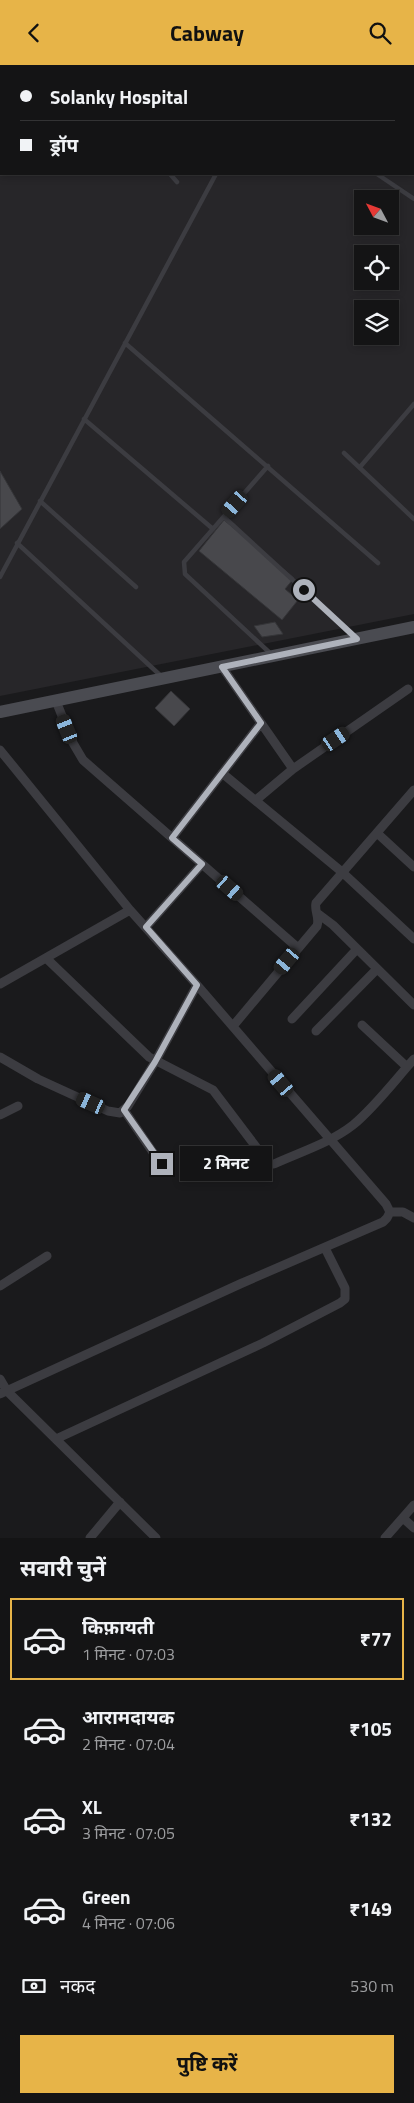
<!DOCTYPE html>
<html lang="hi">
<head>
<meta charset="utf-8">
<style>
  :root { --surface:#141415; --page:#1d1d1e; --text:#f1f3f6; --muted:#9d9ea0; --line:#333334; --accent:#e7b448 }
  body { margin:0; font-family:"Titillium Web","Noto Sans Devanagari",sans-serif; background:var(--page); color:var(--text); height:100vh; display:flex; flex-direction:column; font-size:19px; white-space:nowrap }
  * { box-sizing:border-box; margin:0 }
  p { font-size:16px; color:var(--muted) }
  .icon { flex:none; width:28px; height:28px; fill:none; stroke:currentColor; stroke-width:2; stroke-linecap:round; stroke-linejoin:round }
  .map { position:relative; height:1473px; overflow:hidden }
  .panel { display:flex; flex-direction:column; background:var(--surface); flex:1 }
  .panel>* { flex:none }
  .top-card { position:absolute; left:0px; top:0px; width:415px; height:110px; box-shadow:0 2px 8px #0003,0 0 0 1px var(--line); display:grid; align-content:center; height:110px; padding:0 20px; background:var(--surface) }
  .needle { width:32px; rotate:311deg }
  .fabs { position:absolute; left:354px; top:125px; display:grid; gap:10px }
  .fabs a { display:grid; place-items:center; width:45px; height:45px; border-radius:0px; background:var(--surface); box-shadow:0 2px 8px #0003,0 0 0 1px var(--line); font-size:25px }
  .end { position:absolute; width:22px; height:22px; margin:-11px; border:6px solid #aeb2bb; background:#111; box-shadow:0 0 0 2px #111 }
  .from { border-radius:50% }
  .bubble { position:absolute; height:35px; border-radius:0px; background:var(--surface); box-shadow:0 2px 8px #0003,0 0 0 1px var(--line); font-size:16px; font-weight:700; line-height:35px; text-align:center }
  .car { position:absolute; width:15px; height:30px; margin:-15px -8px; border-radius:6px; box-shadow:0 0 4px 1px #0007; background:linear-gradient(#222 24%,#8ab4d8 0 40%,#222 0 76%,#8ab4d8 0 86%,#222 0) }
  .top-card b { display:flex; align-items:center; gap:18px; height:48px; font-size:19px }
  .top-card b+b { border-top:1px solid var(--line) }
  .top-card i { width:12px; height:12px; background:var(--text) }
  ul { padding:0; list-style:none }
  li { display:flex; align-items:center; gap:15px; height:82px; margin:0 10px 8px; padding:0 10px; border:2px solid transparent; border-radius:0px }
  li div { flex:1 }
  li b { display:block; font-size:19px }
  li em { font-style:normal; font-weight:700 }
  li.selected { border-color:var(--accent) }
  li>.icon { width:45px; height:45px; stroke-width:1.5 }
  h2 { padding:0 20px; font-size:22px; line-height:60px }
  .pay { display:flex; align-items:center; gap:12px; height:55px; padding:0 20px; font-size:19px }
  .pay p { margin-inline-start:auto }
  .primary-button { display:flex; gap:10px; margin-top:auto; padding:10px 20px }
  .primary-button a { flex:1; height:58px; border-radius:0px; background:var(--accent); color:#111; font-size:20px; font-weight:700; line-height:58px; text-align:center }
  header { display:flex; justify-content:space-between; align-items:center; height:65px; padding:0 20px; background:var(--accent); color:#111; font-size:22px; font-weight:700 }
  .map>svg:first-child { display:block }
</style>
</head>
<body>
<header><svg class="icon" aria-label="back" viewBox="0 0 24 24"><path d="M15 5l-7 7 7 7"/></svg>Cabway<svg class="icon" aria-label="search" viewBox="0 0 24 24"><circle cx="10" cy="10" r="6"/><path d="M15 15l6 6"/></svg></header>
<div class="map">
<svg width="414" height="1473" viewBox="0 0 414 1473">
  <rect width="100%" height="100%" fill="#1a1a1c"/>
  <path fill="#272629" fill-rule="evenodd" d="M0 0H414V549L0 631ZM1 1H414V109H1ZM362 134H390V161H362ZM362 189H390V216H362ZM362 244H390V271H362Z"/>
  <path fill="#48484c" stroke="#353538" d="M0 406 22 444 0 464Z
    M224 455 294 513 285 524 298 535 282 555 199 486Z
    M275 557 283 569 262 572 254 561Z
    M171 626 190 644 174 661 155 643Z"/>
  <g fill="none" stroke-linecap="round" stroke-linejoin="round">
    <path stroke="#3c3c41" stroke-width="4.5" d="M75 0 76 1
      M261 0 262 1
      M273 1V0
      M170 109 177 117
      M377 109 414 134
      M125 278 378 498
      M84 354 213 464
      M344 388 414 454
      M268 401 184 497 185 509 270 588
      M360 402 414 339
      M40 436 136 522
      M224 452 354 571
      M17 478 161 611
      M0 512 216 109"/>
    <path stroke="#3c3c41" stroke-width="9" d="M222 602 293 704
      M56 636 73 678 83 695 298 883
      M0 685 130 845 197 920 386 1139 390 1147 387 1153 383 1157 240 1219 0 1329
      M222 708 342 807 414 874
      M256 735 293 704 408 624
      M377 768 414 802
      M172 773 261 658
      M317 848 333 860 414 940
      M146 862 202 799
      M46 893 149 992 213 1025 269 1099H274C300 1087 330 1078 353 1060 374 1043 396 1014 414 994
      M0 919 130 845
      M292 954 357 884
      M362 960 407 1002
      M233 961 317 861C320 852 314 846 316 838L414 725
      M316 966 377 904
      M0 992 38 1014 108 1046 120 1048 128 1041 155 997 197 920
      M124 1045 161 1099
      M0 1050 18 1041
      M390 1147H403L414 1153
      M0 1221 47 1191
      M0 1314 7 1326 156 1473
      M56 1374 263 1278 340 1238 345 1234V1223L325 1183
      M403 1453 414 1463
      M90 1473 120 1437
      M385 1473 414 1440"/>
    <path stroke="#4a4b51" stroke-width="12" d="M0 647 414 562"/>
  </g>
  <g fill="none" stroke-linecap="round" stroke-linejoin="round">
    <path stroke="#aeb2bb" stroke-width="6" d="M162 1099 124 1045 155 997 197 920 146 862 202 799 172 773 261 658 222 602 357 574 304 525"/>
  </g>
</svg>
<div class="fabs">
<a><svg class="needle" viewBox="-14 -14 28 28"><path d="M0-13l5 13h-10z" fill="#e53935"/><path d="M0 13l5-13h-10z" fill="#9d9ea0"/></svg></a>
<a><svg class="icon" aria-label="locate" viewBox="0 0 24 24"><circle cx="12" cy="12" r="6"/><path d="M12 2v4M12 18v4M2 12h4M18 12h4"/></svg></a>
<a><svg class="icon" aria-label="layers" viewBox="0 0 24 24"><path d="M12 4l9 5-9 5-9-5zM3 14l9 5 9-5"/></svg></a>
</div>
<i class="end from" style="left:304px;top:525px"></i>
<i class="end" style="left:162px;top:1099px"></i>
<div class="bubble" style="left:180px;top:1081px;width:92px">2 मिनट</div>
<i class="car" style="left:235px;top:439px;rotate:221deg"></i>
<i class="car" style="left:67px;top:664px;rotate:338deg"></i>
<i class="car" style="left:336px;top:674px;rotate:56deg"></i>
<i class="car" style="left:230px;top:823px;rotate:131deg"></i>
<i class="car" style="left:287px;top:896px;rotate:220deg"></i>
<i class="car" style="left:281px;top:1018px;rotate:320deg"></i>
<i class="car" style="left:91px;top:1038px;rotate:294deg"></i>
<div class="top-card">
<b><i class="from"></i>Solanky Hospital</b>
<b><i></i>ड्रॉप</b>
</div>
</div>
<section class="panel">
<h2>सवारी चुनें</h2>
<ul>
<li class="selected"><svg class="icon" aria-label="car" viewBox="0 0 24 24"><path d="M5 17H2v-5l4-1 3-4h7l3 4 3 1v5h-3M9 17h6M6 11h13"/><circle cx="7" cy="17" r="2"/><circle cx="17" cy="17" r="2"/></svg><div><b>किफ़ायती</b><p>1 मिनट · 07:03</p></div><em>₹77</em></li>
<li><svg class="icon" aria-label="car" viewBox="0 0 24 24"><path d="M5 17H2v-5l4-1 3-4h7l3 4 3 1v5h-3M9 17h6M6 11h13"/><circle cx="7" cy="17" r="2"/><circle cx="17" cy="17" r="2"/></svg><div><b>आरामदायक</b><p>2 मिनट · 07:04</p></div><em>₹105</em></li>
<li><svg class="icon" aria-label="car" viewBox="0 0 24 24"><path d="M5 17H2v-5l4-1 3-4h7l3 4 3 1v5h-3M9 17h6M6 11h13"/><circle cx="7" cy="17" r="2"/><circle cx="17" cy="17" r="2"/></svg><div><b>XL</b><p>3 मिनट · 07:05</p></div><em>₹132</em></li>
<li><svg class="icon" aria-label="car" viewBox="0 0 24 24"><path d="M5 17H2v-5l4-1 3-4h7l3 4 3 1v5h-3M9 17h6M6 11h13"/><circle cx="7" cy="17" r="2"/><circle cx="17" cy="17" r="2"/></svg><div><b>Green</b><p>4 मिनट · 07:06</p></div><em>₹149</em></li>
</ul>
<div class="pay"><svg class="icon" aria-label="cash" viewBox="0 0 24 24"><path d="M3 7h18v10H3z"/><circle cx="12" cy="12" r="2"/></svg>नकद<p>530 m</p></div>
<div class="primary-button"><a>पुष्टि करें</a></div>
</section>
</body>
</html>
